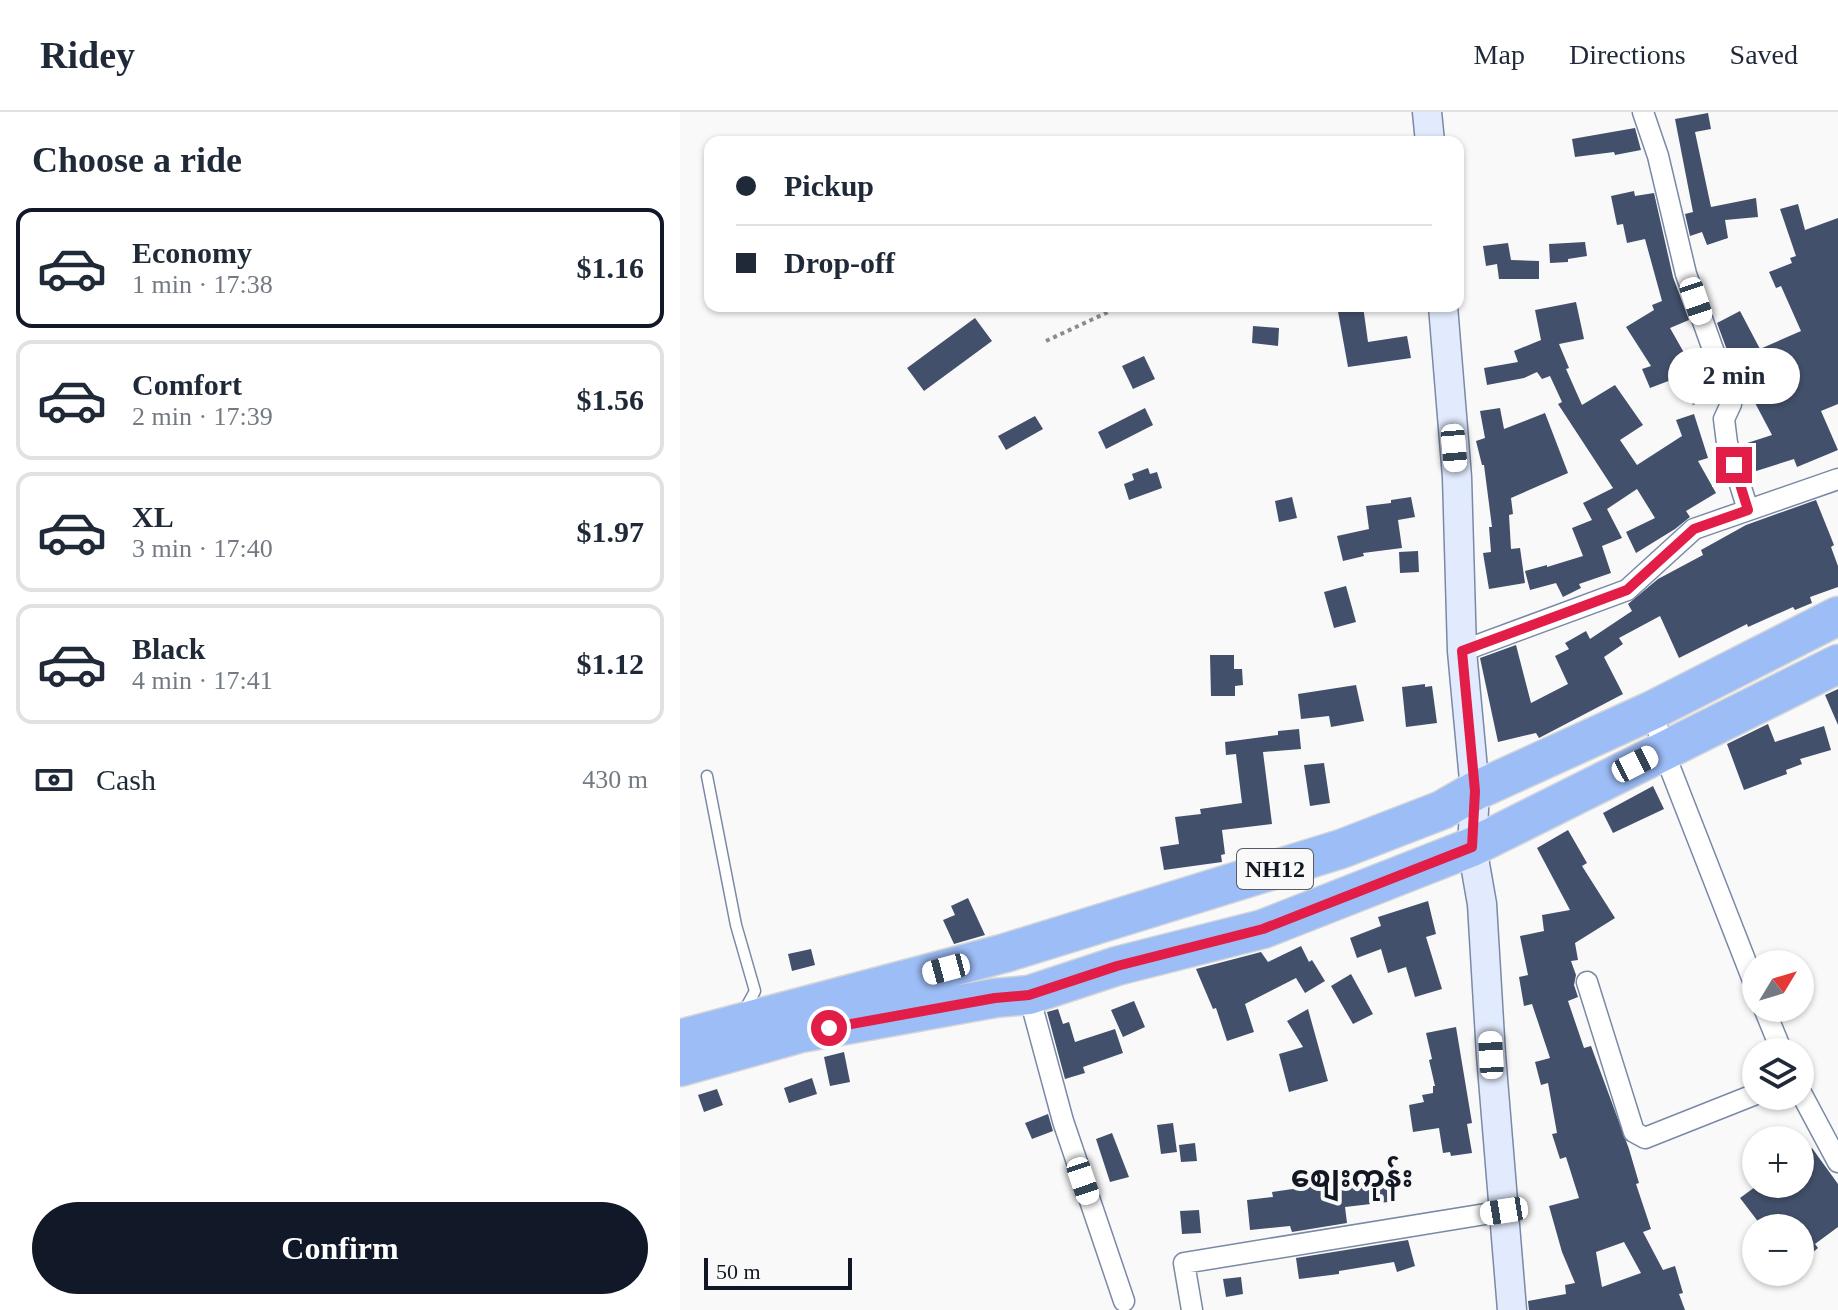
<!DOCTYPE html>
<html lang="en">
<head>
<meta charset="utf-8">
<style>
  :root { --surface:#fff; --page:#f2f2f3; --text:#1f2937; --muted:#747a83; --line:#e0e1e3; --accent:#111827 }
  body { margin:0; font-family:"Times New Roman","Noto Sans Myanmar",serif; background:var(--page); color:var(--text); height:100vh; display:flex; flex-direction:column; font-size:30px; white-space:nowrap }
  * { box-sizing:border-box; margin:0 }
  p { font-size:26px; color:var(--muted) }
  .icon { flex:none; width:44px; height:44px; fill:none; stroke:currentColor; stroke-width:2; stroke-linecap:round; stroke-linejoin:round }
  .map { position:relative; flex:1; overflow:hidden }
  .panel { display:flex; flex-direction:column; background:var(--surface); width:680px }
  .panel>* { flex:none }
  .guide { position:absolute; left:24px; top:24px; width:760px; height:176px; border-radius:16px; box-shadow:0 2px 6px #0004; display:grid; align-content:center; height:176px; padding:0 32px; background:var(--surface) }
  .needle { width:52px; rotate:52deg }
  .controls { position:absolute; left:1062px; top:838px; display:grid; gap:16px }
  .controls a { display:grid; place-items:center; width:72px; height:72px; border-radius:50%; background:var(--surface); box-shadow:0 2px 6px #0004; font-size:40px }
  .scale { position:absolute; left:24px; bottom:20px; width:148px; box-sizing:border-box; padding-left:8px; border:4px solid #121823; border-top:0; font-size:22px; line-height:28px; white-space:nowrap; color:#121823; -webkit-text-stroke:6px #f9f9f9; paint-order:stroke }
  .end { position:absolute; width:36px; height:36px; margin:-18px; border:10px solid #e11d48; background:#fff; box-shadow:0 0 0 4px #fff }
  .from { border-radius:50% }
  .bubble { position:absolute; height:56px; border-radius:28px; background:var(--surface); box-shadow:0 2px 6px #0004; font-size:26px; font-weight:700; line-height:56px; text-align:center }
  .car { position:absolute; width:24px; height:48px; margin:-24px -12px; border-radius:10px; box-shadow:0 0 6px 2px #0007; background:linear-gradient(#fff 24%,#345 0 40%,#fff 0 76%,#345 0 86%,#fff 0) }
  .guide b { display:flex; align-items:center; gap:28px; height:76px; font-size:30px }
  .guide b+b { border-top:2px solid var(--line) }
  .guide i { width:20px; height:20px; background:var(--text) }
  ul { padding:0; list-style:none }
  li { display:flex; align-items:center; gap:24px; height:120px; margin:0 16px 12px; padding:0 16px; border:4px solid var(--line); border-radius:16px }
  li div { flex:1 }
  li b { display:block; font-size:30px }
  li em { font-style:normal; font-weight:700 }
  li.active { border-color:var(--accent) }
  li>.icon { width:72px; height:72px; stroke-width:1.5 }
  h2 { padding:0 32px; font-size:36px; line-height:96px }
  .pay { display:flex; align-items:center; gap:20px; height:88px; padding:0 32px; font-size:30px }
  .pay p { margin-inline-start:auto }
  .action { display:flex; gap:16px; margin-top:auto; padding:16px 32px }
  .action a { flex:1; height:92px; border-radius:48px; background:var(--accent); color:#fff; font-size:32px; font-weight:700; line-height:92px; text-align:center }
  header { display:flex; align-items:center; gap:48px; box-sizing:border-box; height:112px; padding:0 40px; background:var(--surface); border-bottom:2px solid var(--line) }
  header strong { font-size:38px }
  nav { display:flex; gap:44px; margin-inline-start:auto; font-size:28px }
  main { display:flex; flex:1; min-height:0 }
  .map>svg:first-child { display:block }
</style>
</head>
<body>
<header>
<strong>Ridey</strong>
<nav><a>Map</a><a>Directions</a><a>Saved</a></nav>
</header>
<main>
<section class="panel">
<h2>Choose a ride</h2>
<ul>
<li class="active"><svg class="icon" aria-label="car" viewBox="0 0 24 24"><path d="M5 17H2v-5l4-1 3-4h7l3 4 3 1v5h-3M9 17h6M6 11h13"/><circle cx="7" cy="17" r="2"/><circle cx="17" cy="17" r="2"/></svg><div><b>Economy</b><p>1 min · 17:38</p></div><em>$1.16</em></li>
<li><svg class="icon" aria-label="car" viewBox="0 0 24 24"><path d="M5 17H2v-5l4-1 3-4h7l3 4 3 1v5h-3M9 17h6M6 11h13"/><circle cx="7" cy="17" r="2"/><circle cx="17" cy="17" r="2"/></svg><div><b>Comfort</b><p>2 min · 17:39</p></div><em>$1.56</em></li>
<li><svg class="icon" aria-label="car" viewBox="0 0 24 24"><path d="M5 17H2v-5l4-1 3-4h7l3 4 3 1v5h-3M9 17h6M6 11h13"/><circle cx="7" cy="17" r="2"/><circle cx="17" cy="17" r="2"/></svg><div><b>XL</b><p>3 min · 17:40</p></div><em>$1.97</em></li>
<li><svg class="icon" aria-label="car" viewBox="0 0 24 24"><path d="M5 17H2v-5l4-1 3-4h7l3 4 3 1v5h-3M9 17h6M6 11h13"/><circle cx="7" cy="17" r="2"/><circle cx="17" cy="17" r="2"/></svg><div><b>Black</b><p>4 min · 17:41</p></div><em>$1.12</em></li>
</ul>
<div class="pay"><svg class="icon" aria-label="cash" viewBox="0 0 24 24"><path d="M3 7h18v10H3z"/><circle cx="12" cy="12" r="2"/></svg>Cash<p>430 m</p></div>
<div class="action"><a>Confirm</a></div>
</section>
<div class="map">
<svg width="1158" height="1198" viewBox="0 0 1158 1198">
  <rect width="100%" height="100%" fill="#f9f9f9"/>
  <path fill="#42506b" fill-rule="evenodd" d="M1028 1 1031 17 1015 20 1031 95 1076 86 1078 105 1045 108 1048 126 1027 133 1022 120 1010 124 1005 102 1013 100 995 7Z
    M955 16 961 38 935 43 934 40 895 45 892 27Z
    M954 79 955 84 974 81 993 165 1009 208 990 216 1007 246 1020 239 1028 259 1020 263 1030 285 1013 293 999 265 970 276 962 257 971 254 946 215 974 198 972 193 982 189 965 127 947 131 943 112 937 113 931 84Z
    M1118 92 1125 118 1158 106V292L1141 299 1158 338 1117 355 1114 347 1070 361 1061 333 1092 323 1047 238 1037 211 1060 199 1080 237 1121 219 1101 174 1096 176 1089 160 1112 151 1110 146 1116 144 1100 97Z
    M905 130 907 144 888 147V150L870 151 869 132Z
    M828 131 831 148 859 149V167H819L817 152 806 154 803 134Z
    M896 190 904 227 879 232 889 256 886 257 902 293 935 273 963 313 940 328 957 353 1002 324 996 308 1014 302 1028 346 1018 349 1036 381 1006 399 1010 405 995 417 956 441 946 420 975 406 957 377 927 397 942 426 922 434 931 461 899 472 901 476 883 485 876 471 850 478 845 459 867 453V455L903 444 892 416 912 408 903 391 933 376 878 292 882 290 870 264 862 267 857 260 844 266 807 273 804 256 838 250 834 239 861 228 855 198Z
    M657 194H683L688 230 727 224 731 246 668 255Z
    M295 206 312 229 244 279 227 256Z
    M573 214 599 216 598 234 572 231Z
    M464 244 475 267 453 277 442 254Z
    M465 296 473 313 426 337 418 320Z
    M820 296 824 317 865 301 888 361 831 386 833 402 829 403 831 437 840 436 845 471 809 477 803 441 811 440 809 415H812L804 353H802L796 329 805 326 800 299Z
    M355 304 363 317 326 338 318 324Z
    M468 356 470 362 477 360 482 376 449 388 444 372 454 368 452 362Z
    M612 385 617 406 599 410 595 389Z
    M731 385 735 405 718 408 722 436 683 441 684 444 663 449 657 424 689 417 686 394 711 391V388Z
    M1136 388 1154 433 1151 435 1158 454V475L1130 485 1132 491 1115 498 1113 495 1068 515 1067 512 999 546 980 504 939 526 943 532 924 545 943 582 859 626 856 621 818 630 800 546 836 533 851 591 888 572 875 544 889 537 885 531 906 519 910 527 952 499 948 492 978 467 1023 443 1021 438 1066 413Z
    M738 439 739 460 720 461 719 440Z
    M666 474 676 510 654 516 644 480Z
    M530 543H554V557H562L563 573 555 574V584H531Z
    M745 572V575L752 574 757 611 726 615 722 575Z
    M676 573 684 609 651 615 649 604 621 607 618 582Z
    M1158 577V613L1145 583Z
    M1088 612 1095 630 1144 614 1151 638 1120 647 1122 652 1106 658 1107 662 1064 678 1047 632Z
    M619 617 621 637 583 640 592 712 542 718 545 742 541 743 542 750 484 758 480 735 499 732 495 705 521 702 520 697 562 691 556 642 546 643 545 630 598 623V619Z
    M644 651 650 691 630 694 624 653Z
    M973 674 984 697 933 721 923 701Z
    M888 718 907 751 902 754 935 806 895 831 898 848 891 849 896 863 894 873 898 885 888 889 904 936 911 934 949 1037 959 1071 956 1072 971 1117 963 1120 983 1158 995 1154 1003 1181 999 1182 1005 1198H849L848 1189 886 1182 885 1173 895 1171 882 1140 869 1094 899 1086 886 1045 880 1047 872 1022 877 1021 868 971 861 973 855 950 870 946 852 892 844 894 839 865 848 863 840 824 864 819 862 803 890 798 857 736ZM944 1130 961 1161 922 1175 916 1140Z
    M288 786 305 823 274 832 263 808 275 803 271 794Z
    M748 789 756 822 746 825 762 877 735 885 726 855 708 861 701 837 677 846 670 826 701 814 698 805Z
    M621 834 629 850 632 848 645 869 625 881 616 866 565 892 574 920 547 929 536 896 533 897 516 857 581 840 588 850Z
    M131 837 135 853 112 859 108 842Z
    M671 862 693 902 673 912 651 874Z
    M454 889 465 915 443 925 431 898Z
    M378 897 383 912 389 910 395 930 435 917 443 941 403 955 405 961 385 967 367 900Z
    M628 897 648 969 609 980 599 942 623 935 607 909Z
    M776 915 792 1011 787 1012 792 1041 771 1044 770 1040 763 1041 759 1016 733 1020 729 993 744 990 742 983 753 981V974H755L749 948 752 947 746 921Z
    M164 940 170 970 150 974 144 945Z
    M132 966 137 982 109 991 104 976Z
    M37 977 43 993 24 1000 18 983Z
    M368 1002 373 1019 352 1027 345 1011Z
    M493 1011 497 1040 481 1042 477 1013Z
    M432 1021 449 1065 430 1070 416 1027Z
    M515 1031 517 1049 501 1050 499 1033Z
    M1132 1036 1158 1072V1115L1135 1132 1138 1136 1120 1151V1116H1083L1060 1086 1079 1072H1120V1045Z
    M706 1068 708 1090 665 1095 667 1111 612 1120 610 1114 570 1118 567 1088 593 1085 592 1080 661 1070V1073Z
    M519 1098 521 1121 502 1122 500 1099Z
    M728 1128 735 1154 717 1160 714 1150 659 1159V1162L619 1167 616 1146Z
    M561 1165 563 1182 546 1185 543 1167Z"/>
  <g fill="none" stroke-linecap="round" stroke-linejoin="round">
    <g stroke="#7989a6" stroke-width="13">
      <path id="lane" d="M27 664 56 813 75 879 64 899"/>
    </g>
    <g stroke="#7989a6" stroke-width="23">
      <path id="street" d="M963 0 978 44 1006 162 1035 243 1052 277 1051 292 1044 307 1047 331 1068 398
        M782 539 947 478 1014 417 1158 367
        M973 598 983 638 1076 876
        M907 870 954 1020 965 1026 1076 982
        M349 883 383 1009 444 1189
        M1084 896 1102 940
        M1120 979 1158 1050
        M512 1198 504 1151 824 1099"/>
    </g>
    <g stroke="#7989a6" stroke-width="31">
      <path id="secondary" d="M747 0 750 30
        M763 194 777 365 782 539 795 679 792 735 802 792 811 943 832 1198"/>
    </g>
    <g stroke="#d4d5d7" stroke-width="41">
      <path id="highway" d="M0 927 325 841 661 737 762 698 795 679 973 598 1158 504
        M0 955 121 921 315 886 349 883 437 854 583 817 792 735 1158 552"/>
    </g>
    <path stroke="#898c91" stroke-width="4" stroke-dasharray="4 4" stroke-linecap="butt" d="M366 229 441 194"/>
    <use href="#lane" stroke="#fff" stroke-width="10"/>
    <use href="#street" stroke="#fff" stroke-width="20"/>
    <use href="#secondary" stroke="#e2ebfd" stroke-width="28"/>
    <use href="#highway" stroke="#9dbdf7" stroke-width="38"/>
  </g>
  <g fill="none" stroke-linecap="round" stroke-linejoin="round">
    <path stroke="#e11d48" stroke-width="10" d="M149 916 315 886 349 883 437 854 583 817 792 735 795 679 782 539 947 478 1014 417 1068 398 1054 353"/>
  </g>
  <g text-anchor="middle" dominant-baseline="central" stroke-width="8" stroke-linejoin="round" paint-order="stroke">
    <rect fill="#f9f9f9" stroke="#575c63" stroke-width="2" x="557" y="737" width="76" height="40" rx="6"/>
    <g font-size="24" font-weight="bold" fill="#121823">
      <text x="595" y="757">NH12</text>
    </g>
    <g font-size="30" font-weight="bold" fill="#121823" stroke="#f9f9f9">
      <text x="672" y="1064">စျေးကုန်း</text>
    </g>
  </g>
</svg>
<div class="controls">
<a><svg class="needle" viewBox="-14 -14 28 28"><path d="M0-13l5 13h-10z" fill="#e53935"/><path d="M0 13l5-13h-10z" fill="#747a83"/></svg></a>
<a><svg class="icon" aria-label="layers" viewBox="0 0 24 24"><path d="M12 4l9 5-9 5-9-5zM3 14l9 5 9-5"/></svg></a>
<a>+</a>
<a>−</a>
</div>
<div class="scale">50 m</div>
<i class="end from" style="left:149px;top:916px"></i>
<i class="end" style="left:1054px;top:353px"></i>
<div class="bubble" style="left:988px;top:236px;width:132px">2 min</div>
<i class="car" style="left:1016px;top:189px;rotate:161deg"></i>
<i class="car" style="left:774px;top:336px;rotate:175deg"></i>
<i class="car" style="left:955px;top:652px;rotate:63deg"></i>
<i class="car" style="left:266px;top:857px;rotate:255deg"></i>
<i class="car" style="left:811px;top:943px;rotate:357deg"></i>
<i class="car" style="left:403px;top:1069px;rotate:161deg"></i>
<i class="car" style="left:824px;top:1099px;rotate:261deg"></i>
<div class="guide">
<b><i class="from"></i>Pickup</b>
<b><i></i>Drop-off</b>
</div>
</div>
</main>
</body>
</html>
